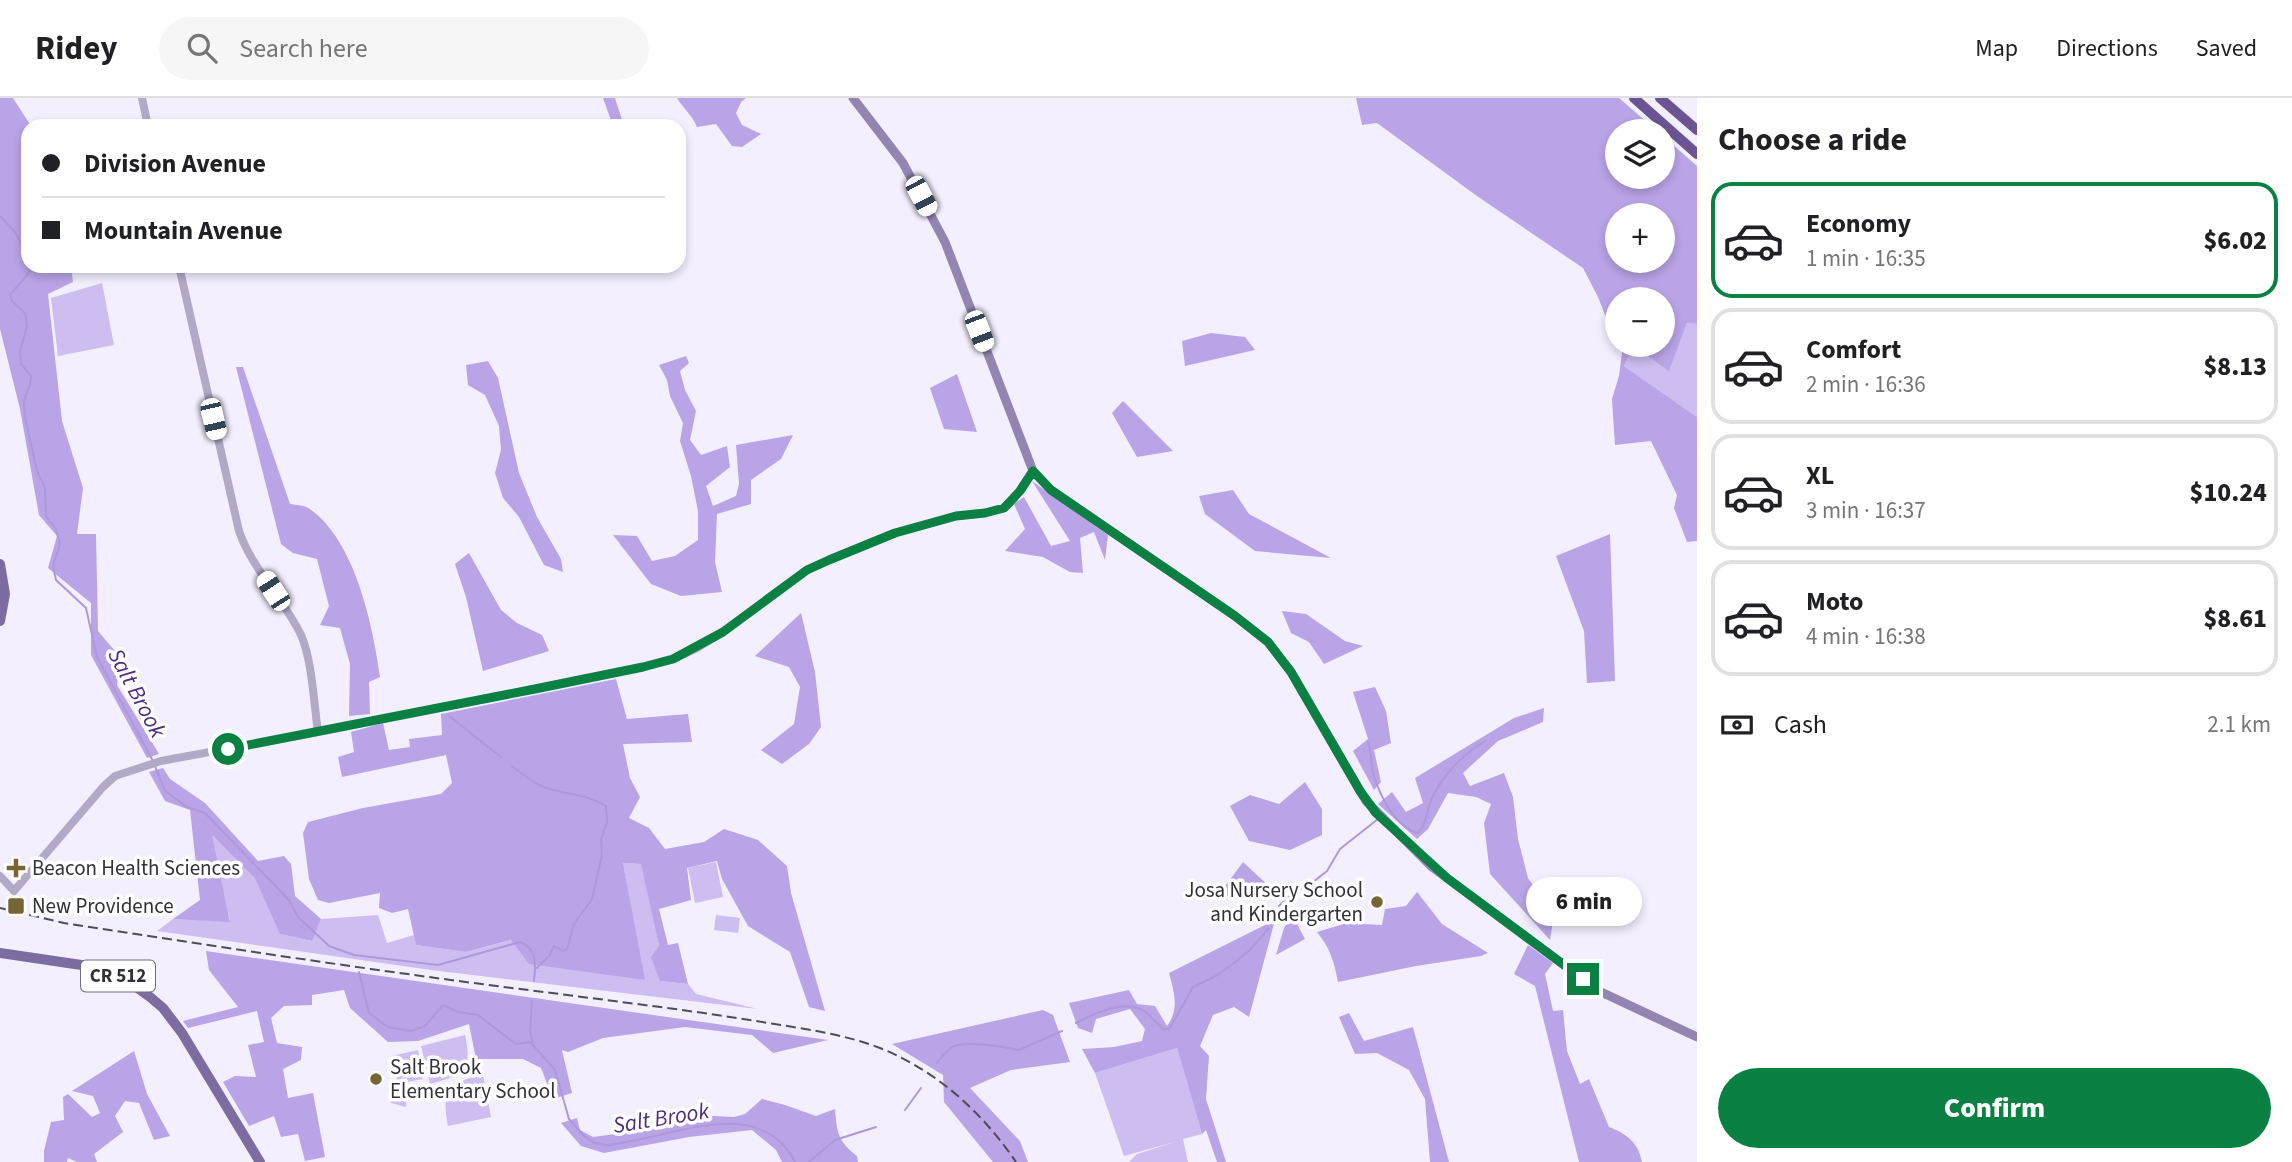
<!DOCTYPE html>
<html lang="en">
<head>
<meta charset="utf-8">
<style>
  :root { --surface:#fff; --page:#f6f6f6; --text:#202124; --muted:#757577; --line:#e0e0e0; --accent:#0b8043 }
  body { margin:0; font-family:"Source Sans 3",sans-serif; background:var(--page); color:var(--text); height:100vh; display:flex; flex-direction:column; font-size:26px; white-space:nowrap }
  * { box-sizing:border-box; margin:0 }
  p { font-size:23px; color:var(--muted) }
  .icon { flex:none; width:38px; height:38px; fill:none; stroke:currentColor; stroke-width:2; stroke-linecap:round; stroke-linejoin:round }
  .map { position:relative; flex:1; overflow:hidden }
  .drawer { display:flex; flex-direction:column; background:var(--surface); width:595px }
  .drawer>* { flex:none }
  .top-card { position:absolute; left:21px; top:21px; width:665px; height:154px; border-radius:21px; box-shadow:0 4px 10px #0003; display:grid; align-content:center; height:154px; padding:0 21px; background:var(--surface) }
  .controls { position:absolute; left:1605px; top:21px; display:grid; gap:14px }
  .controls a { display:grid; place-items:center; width:70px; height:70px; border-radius:50%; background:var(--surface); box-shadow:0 4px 10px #0003; font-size:35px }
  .end { position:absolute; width:32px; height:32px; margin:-16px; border:9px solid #0b8043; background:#fff; box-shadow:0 0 0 4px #fff }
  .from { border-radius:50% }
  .bubble { position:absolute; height:49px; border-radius:24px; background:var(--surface); box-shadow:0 4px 10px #0003; font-size:23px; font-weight:800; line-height:49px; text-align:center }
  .car { position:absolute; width:21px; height:42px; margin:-21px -10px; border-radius:9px; box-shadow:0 0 5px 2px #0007; background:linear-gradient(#fff 24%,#345 0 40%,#fff 0 76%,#345 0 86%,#fff 0) }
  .top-card b { display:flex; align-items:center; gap:24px; height:66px; font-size:26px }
  .top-card b+b { border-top:2px solid var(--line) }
  .top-card i { width:18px; height:18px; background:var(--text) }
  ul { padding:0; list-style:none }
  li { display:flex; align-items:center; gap:21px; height:116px; margin:0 14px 10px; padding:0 7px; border:4px solid var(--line); border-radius:21px }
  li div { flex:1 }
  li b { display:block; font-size:26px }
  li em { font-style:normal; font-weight:800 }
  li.active { border-color:var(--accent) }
  li>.icon { width:63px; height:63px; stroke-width:1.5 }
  h2 { padding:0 21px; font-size:32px; line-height:84px }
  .pay { display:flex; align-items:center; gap:18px; height:77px; padding:0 21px; font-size:26px }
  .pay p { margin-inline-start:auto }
  .primary-button { display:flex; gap:14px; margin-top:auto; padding:14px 21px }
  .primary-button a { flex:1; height:80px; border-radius:42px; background:var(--accent); color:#fff; font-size:28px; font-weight:800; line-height:80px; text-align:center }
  header { display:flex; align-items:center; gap:42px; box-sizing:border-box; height:98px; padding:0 35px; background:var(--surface); border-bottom:2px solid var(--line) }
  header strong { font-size:33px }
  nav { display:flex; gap:38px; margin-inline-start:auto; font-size:24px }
  .search { width:490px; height:63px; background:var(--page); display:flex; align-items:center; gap:18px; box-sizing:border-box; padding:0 24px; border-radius:38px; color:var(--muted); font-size:26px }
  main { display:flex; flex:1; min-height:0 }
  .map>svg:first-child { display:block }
</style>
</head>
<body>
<header>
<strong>Ridey</strong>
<div class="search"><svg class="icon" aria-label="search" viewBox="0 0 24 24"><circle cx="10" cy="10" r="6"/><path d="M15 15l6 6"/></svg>Search here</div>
<nav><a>Map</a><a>Directions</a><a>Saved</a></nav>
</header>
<main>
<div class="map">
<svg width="1697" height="1064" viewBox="0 0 1697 1064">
  <rect width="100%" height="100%" fill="#f3effe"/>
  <path fill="#cdbdf0" d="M102 185 114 247 58 258 51 200Z
    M1687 225 1697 226V319L1624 268 1632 248 1669 272Z
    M211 736 256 780 281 836 311 843 321 821 378 817 387 845 414 837 416 847 466 854 512 842 644 882 623 765 642 766 659 848 660 883 688 886 696 896 758 911 431 872 157 833 173 821 230 823Z
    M716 764 723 799 695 805 688 770Z
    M716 817 740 820 738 835 714 832Z
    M465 937C473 973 463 977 430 986L421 948Z
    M1177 950 1202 1036 1183 1041 1188 1064H1129L1137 1056 1178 1043 1124 1058 1095 975Z
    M418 952 423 981 407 984 406 1009 391 1005 388 990 398 988 392 958Z
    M483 977 491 1019 448 1028C441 992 448 984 483 977Z"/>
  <path fill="#b9a4e7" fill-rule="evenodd" d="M0 0H13L31 28H28V168H71L73 184 48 196 62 323 83 390 77 436H96L98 533 120 559 117 587 159 656 147 660 91 557V505L48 470 57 438 39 417 20 311 0 231Z
    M603 0H615L624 28H613Z
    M677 0H746L741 4 736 15 742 27 761 36 742 49 732 48 716 26 697 29C693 18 683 10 677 0Z
    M1356 0H1619L1657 33H1617V79H1662L1663 38 1697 68V226L1687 225 1669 273 1633 248 1624 268 1697 319V443L1687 444 1674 410 1677 397 1651 343 1615 347 1612 301 1619 278 1623 247H1662V201H1617V240L1612 235 1598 199 1583 170 1477 98 1377 25 1362 27ZM1617 117H1662V163H1617Z
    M1211 235 1245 239 1255 252 1185 268 1182 243Z
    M686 258 689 265 680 273 685 292 696 313 690 342 701 357 727 348 730 369 706 388 713 408 736 398 739 386 736 347 793 337 781 361 751 382V406L717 416 715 464 722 494 681 498 651 486 613 437 637 438 652 463 675 458 698 442V413L691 378 680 343 683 325 670 298 667 282 659 267Z
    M488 263 498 280 519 375 537 419 561 461 563 474 544 467 519 419 503 400 495 375 501 352 499 328 485 297 468 287 466 267Z
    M236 269H243L290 406C296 407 305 407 310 411 355 443 373 527 380 579L369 584 370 616 349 618 350 566 340 530 320 527 329 508 317 461 293 455 281 446Z
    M957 276 977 334 944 331 930 290Z
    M1123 303 1173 353 1137 359 1112 315Z
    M1032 383 1108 437 1105 462 1094 434 1080 440 1083 475 1070 474 1043 459 1005 453 1025 431 1014 406 1024 399 1051 448 1070 443Z
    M1233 392 1249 416 1331 460 1255 453 1205 416 1199 398Z
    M1610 436 1615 583 1587 585 1584 533 1556 458Z
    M469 455 501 512 517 525 542 537 549 553 483 573 466 499 455 466Z
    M1282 513 1306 516 1345 543 1363 548 1324 566 1309 544 1291 535Z
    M801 515 815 574 821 629 809 646 782 666 761 652 794 626 800 589 789 569 755 558Z
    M616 581 627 621 688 616 692 644 623 646 630 680 640 699 629 720 649 730 665 751 704 744 724 731 758 742 787 768 791 795 825 913 809 909 790 854 748 828 722 781 717 763 687 770 691 802 659 811 668 847 678 845 688 886 660 883 651 859 659 848 641 766 623 765 645 882 529 866 511 842 466 854 416 847 408 811 392 815 379 810 380 795 329 805 318 802 309 781 303 735 308 724 363 710 441 696 452 685 446 657 342 679 338 659 354 654 351 634 383 625 389 652 410 649 409 641 442 637 441 616Z
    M1375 589 1386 613 1391 645 1374 652 1381 684 1374 692 1353 653 1368 641 1353 594Z
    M1544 610 1543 624 1498 643 1463 675 1470 688 1504 675 1513 699 1518 741 1528 780 1554 817 1550 842 1490 776 1484 725 1491 706 1476 699 1448 695 1428 731 1417 741 1378 706 1392 694 1406 714 1423 705 1415 680 1514 620Z
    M163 670 170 681 205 705 258 763 284 758 291 766 295 798 321 821 312 843 280 836 255 780 212 737 230 824 173 821 200 802 190 712 165 703 149 674Z
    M1305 684 1322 711V737L1290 752 1249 743 1230 708 1250 697 1279 706Z
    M1243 764 1273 792 1217 799Z
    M1417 794 1442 826 1488 855 1481 858 1416 868 1338 884C1334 863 1330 850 1317 834L1347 825 1382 827 1385 811 1406 808Z
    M1292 817 1305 841 1276 857 1284 830Z
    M1275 822 1249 919 1234 909 1213 917 1200 948 1209 958 1206 1001 1226 1064H1217L1206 1032 1202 1036 1177 950 1095 975 1082 951 1114 949 1142 943 1145 931 1130 911 1096 921 1092 935 1078 930 1069 905 1129 892 1137 906 1155 908 1167 928C1180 910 1174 895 1169 875Z
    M1528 847 1553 865 1545 876 1553 913 1563 912 1567 953 1580 986 1589 981 1609 1029C1627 1036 1638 1044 1642 1064H1579L1535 888 1514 876Z
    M206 853 828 942 773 955 752 937 685 929 603 940 568 954 562 952 572 995 553 1001 541 970 523 961H476L469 926 418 943 388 944 350 910 344 892 312 897V907L284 908 271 920 277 945 302 949 301 962 283 971 288 1000 313 995 325 1059 305 1063 298 1036 281 1039 274 1018 249 1028 223 984 235 978 256 979 248 947 264 944 257 913 188 930 183 923 238 909 209 872Z
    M1043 912 1053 917 1070 964 1011 972 970 990 1020 1043 1028 1064H993L944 1004 943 977 892 946Z
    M1349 915 1364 943 1413 929 1449 1064H1430L1425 1001 1409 972 1377 955 1355 956 1339 919Z
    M134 953 147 996 170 1038 154 1042 139 1005 125 1003 115 1018 123 1034 94 1056 97 1064H77L68 1060 67 1064H44V1053L51 1024 64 1022 63 999 68 996 92 1019 100 1015 93 998 72 993Z
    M762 1001 785 1007 816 1018 835 1011C837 1035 838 1043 857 1058L858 1064H782L776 1052 752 1032 689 1039 604 1055 581 1048 561 1025 577 1020 580 1032 593 1039 623 1035 693 1017 734 1019 745 1016Z"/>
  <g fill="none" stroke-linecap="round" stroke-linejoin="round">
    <path stroke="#ad98da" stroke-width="2" d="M0 118 15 134 28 159
      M31 168 28 176 10 197 12 203 25 215 27 228 20 254 21 266 31 278 30 287 24 302 25 320 37 373 45 390 46 418 56 431 60 446 53 468 56 482 86 510 97 559 153 663
      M449 618 501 659
      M1368 645C1373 658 1370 667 1374 678 1380 698 1396 730 1418 735 1428 725 1426 712 1432 700 1443 677 1463 656 1485 643
      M155 668 165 693 187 709 205 715 289 802 298 819 329 848 354 857 438 867 520 844C537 850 536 867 534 883
      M512 668C523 676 533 686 546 690 568 697 584 695 606 708L607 724 601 742 602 757 592 801 574 826 567 851 563 853 554 848 549 858 537 870
      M1279 808 1294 794 1308 788 1327 773 1340 751 1378 721
      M359 874 369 915 388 929 411 933 425 928 443 907 458 914 478 917 516 946 530 944 532 946
      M532 903 530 933 533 947 555 972 569 1021 584 1038 594 1045 606 1047C665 1043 758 992 795 1064
      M1076 925C1096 915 1127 899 1147 915 1153 920 1158 927 1164 932L1170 930 1193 889 1216 878 1230 868 1249 853 1269 830
      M937 965C941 960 946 953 952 949 965 942 1005 949 1019 952L1062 933
      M905 1012 921 990
      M809 1064 835 1042 876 1029"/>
    <path stroke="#b2a9c7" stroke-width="8" d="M142 0 148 28
      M179 168 239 433C252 471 284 501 301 537 312 561 314 607 318 634
      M0 778 14 793 103 689 115 678 161 663 318 634 643 569 673 561 697 550 723 534 807 472 829 462 895 435 956 418 985 415 1004 410 1013 402 1033 373"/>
    <path stroke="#9385b1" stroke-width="9" d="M853 0 903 65 945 144 1033 373 1051 392 1235 518 1268 544 1291 574 1366 703 1432 769 1599 893 1697 939"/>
    <path stroke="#7d6ca1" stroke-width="10" d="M0 466 5 496 0 523
      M0 855 95 869 124 880 150 899 163 910 182 935 260 1064
      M127 882 135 877 137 872"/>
    <path stroke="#6a5592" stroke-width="10" d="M1634 0 1697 56
      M1660 0 1697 32"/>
    <path stroke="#4e4c54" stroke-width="2" stroke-dasharray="10 5" stroke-linecap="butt" d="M0 810 64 825C226 850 389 875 552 895 620 904 688 912 756 923 798 930 841 935 880 950 937 973 982 1014 1016 1064"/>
  </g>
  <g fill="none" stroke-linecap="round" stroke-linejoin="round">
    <path stroke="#0b8043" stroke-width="9" d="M228 651 535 591 643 569 673 561 723 534 807 472 829 462 895 435 956 418 985 415 1004 410 1020 393 1033 373 1051 392 1235 518 1268 544 1291 574 1360 693 1376 715 1447 780 1583 881"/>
  </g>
  <g fill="#776433" stroke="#fff" stroke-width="2.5">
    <path d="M12.5 759.5h7v7h7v7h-7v7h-7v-7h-7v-7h7z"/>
    <circle cx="1377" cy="804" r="7"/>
    <rect x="7" y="799" width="18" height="18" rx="3.5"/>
    <circle cx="376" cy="981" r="7"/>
  </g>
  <g text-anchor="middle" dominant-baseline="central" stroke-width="7" stroke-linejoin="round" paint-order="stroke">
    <rect fill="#fff" stroke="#706f74" stroke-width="2" x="81" y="862.5" width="74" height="31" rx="5"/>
    <g font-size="19" font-weight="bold" fill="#333138">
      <text x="118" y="878">CR 512</text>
    </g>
    <g font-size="21" fill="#333138" stroke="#fff" text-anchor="start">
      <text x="32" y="770">Beacon Health Sciences</text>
      <text x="1363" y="792" text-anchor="end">Josa Nursery School<tspan x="1363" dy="24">and Kindergarten</tspan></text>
      <text x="32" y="808">New Providence</text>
      <text x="390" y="969">Salt Brook<tspan x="390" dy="24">Elementary School</tspan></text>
    </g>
    <g font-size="23" font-style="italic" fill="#4e2e7c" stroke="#fff">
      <text transform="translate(137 595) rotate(62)">Salt Brook</text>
      <text transform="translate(661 1020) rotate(-9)">Salt Brook</text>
    </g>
  </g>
</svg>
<div class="controls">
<a><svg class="icon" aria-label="layers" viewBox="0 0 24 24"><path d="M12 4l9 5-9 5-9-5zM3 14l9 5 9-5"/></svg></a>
<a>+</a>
<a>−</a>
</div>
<i class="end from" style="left:228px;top:651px"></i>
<i class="end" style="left:1583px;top:881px"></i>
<div class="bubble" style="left:1526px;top:779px;width:116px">6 min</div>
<i class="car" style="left:921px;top:98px;rotate:152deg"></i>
<i class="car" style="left:979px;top:233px;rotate:159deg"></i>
<i class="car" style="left:213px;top:321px;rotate:167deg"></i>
<i class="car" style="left:273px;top:493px;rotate:327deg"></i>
<div class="top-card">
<b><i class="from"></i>Division Avenue</b>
<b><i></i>Mountain Avenue</b>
</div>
</div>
<section class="drawer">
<h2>Choose a ride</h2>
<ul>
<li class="active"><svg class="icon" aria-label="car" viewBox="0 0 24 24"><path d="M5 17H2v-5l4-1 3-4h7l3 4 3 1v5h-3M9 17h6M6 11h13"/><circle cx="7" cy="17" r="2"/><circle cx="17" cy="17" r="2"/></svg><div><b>Economy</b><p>1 min · 16:35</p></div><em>$6.02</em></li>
<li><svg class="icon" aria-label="car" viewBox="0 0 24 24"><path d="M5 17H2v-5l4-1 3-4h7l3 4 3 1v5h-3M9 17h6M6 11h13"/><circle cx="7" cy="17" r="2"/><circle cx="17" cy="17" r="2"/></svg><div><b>Comfort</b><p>2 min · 16:36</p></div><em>$8.13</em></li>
<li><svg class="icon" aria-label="car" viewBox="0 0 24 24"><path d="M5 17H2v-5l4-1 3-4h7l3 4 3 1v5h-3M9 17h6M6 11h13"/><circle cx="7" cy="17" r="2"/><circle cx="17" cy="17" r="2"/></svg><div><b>XL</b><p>3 min · 16:37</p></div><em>$10.24</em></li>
<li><svg class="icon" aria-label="car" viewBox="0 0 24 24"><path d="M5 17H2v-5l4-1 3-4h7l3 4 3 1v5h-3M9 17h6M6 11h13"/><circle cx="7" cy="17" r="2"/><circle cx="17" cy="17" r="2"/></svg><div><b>Moto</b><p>4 min · 16:38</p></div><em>$8.61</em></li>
</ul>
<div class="pay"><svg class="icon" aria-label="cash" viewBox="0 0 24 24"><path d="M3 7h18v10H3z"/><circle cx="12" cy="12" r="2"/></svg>Cash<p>2.1 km</p></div>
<div class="primary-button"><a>Confirm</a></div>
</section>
</main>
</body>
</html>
